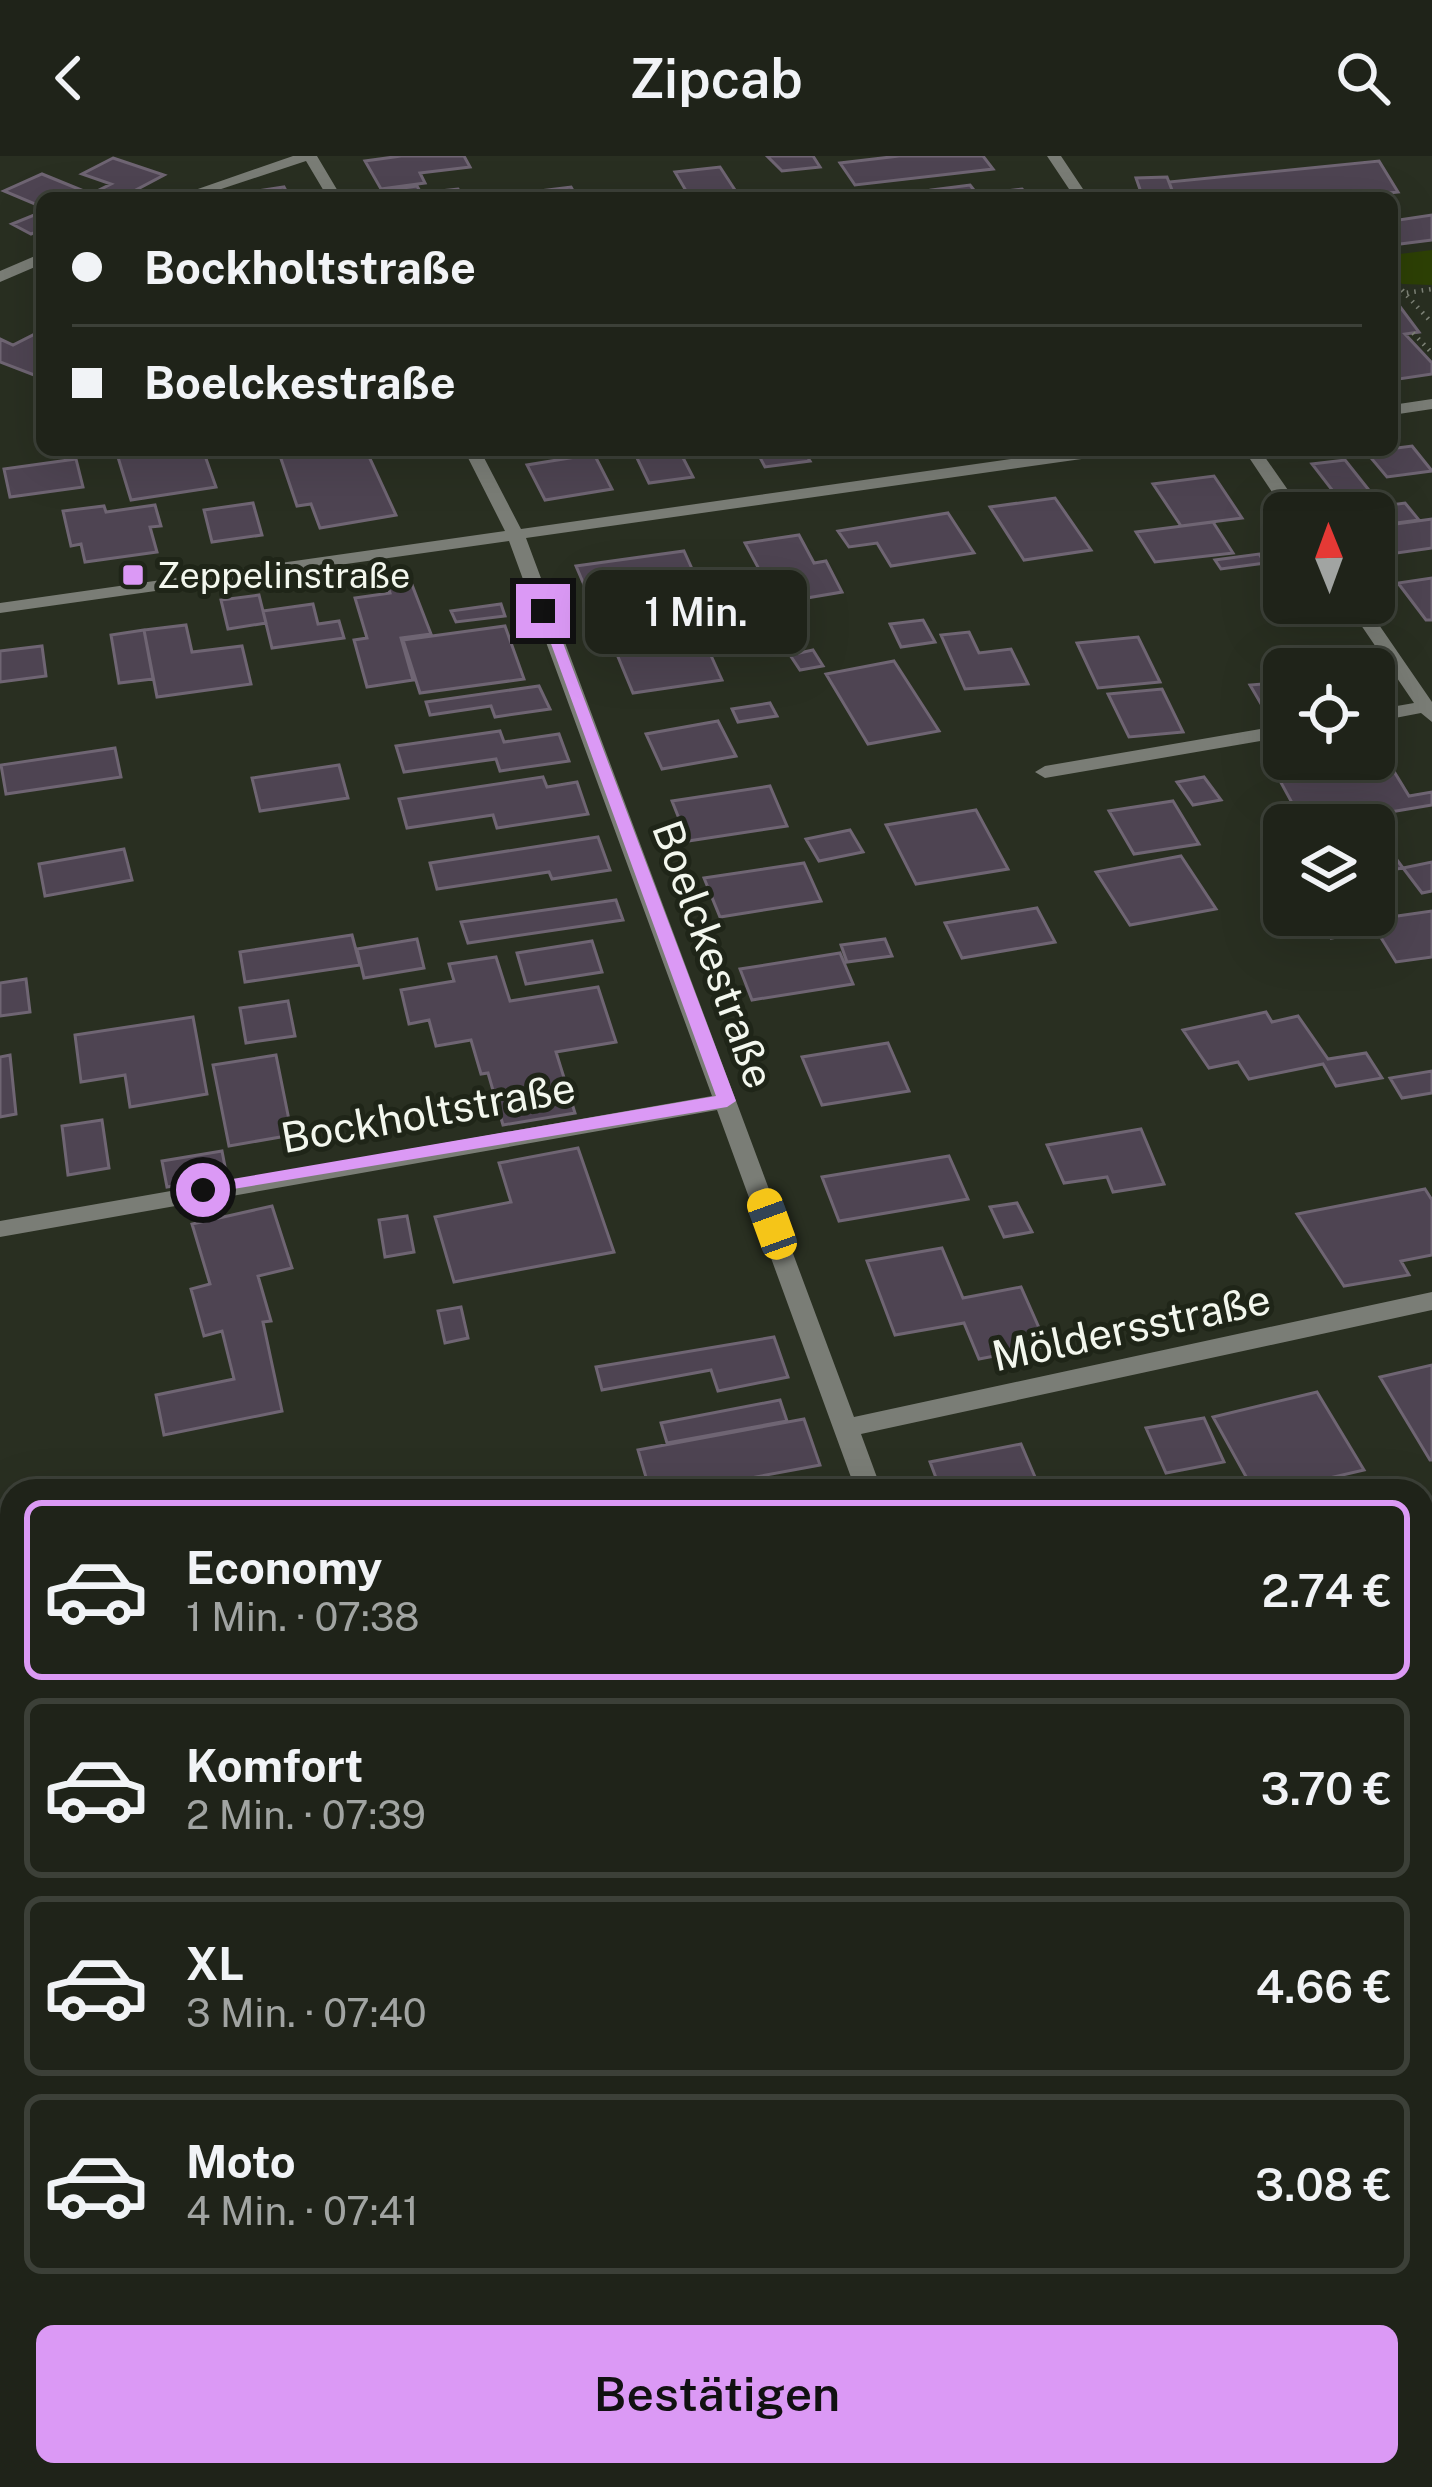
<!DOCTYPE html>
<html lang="de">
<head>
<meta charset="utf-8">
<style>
  :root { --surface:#1f2319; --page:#2c2f26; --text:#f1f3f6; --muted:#a1a4a2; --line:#3c4038; --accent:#db99f5 }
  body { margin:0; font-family:"Public Sans",sans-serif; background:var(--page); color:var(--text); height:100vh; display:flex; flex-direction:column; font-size:45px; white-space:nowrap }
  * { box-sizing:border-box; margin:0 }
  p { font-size:39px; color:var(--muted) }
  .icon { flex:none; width:66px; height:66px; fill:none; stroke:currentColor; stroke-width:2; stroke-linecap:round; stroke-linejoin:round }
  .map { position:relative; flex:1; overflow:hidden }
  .details { position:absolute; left:0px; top:1323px; width:1434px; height:1008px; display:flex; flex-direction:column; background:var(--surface); border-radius:36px 36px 0 0; box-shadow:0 12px 48px #0002,0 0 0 3px var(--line) }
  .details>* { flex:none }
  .banner { position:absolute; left:36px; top:36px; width:1362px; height:264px; border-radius:18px; box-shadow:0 12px 48px #0002,0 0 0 3px var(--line); display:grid; align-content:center; height:264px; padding:0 36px; background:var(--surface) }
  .needle { width:78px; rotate:359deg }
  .controls { position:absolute; left:1263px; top:336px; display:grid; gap:24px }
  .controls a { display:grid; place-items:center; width:132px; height:132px; border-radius:18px; background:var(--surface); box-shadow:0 12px 48px #0002,0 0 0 3px var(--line); font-size:60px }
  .end { position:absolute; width:54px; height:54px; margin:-27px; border:15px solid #db99f5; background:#111; box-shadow:0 0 0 6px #111 }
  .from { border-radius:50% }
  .bubble { position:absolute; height:84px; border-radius:18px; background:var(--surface); box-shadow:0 12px 48px #0002,0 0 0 3px var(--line); font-size:39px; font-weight:600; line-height:84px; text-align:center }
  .car { position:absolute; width:36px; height:72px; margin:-36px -18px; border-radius:15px; box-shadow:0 0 9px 3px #0007; background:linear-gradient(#f5c518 24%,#345 0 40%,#f5c518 0 76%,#345 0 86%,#f5c518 0) }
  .banner b { display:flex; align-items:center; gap:42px; height:114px; font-size:45px }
  .banner b+b { border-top:3px solid var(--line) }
  .banner i { width:30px; height:30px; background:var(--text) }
  ul { padding:21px 0 0; list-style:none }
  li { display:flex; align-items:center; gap:36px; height:180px; margin:0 24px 18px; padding:0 12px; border:6px solid var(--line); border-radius:18px }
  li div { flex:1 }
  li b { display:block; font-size:45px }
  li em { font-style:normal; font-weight:600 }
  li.active { border-color:var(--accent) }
  li>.icon { width:108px; height:108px; stroke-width:1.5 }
  .button { display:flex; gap:24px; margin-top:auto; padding:24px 36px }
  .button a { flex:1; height:138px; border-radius:18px; background:var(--accent); color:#111; font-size:48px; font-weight:600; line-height:138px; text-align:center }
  header { display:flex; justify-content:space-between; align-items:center; height:156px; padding:0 36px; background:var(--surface); font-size:54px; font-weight:600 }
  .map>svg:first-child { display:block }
</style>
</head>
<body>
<header><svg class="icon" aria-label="back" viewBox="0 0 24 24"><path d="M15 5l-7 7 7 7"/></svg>Zipcab<svg class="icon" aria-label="search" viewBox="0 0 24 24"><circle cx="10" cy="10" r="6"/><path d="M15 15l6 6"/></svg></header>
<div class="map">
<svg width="1432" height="2331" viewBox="0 0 1432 2331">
  <rect width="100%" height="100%" fill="#292f21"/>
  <path fill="#2d4005" d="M1432 94V129L1402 128 1392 116V99Z
    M1432 1858V2331H0V2210L12 2208V2319H1422V1861Z"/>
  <path fill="#4e4452" stroke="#6f6573" stroke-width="3" d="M401 0H464L470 11 420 17 425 27 381 33 365 5Z
    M767 0H813L820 11 782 15Z
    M899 0H983L993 13 855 29 840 7Z
    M113 2 164 19 136 34 145 37 136 42H42V51L4 35 42 18 91 38 111 28 82 18Z
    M1379 5 1398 36 1343 42H1175L1169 26Z
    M720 11 735 34 689 40 675 16Z
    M1167 21 1175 42H1143L1136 22Z
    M970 29 977 38 938 42 932 34Z
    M417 30 421 37 458 33 465 42H387L382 35Z
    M284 31 290 42 230 39Z
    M571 31 577 42H525L523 37Z
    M1022 33 1030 42 967 40Z
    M39 57 42 73 31 78 12 68Z
    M1432 59V84L1392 89V65Z
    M1392 140 1419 176 1405 178 1432 207V218L1399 223 1392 215Z
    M35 178 42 181V222L0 206V183L13 189Z
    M1412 290 1432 315 1387 321 1366 296Z
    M146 294H203L216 331 131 344 117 298Z
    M278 294H366L396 359 320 372 311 348 297 350Z
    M679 294 693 321 649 327 636 300Z
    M756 294H803L810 305 765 311Z
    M594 298 612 333 545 344 527 309Z
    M76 303 83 331 10 341 4 313Z
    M1345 304 1372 338 1339 343 1312 308Z
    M1214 320 1242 362 1181 370 1153 328Z
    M1055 342 1091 394 1024 404 990 351Z
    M253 347 262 379 212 386 204 354Z
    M1405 347 1419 364 1374 370V357L1337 356Z
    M155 349 161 370 150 371 157 396 85 406 81 388 71 390 63 355 104 350 106 356Z
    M948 357 974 397 891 410 877 387 849 391 838 375Z
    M1432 363V392L1383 399 1374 387V371Z
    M1213 366 1233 397 1155 406 1136 376Z
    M799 379 814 407 826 405 842 436 777 447 745 387Z
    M684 395 707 446 648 455 636 432 588 438 576 410Z
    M1259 398 1265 407 1221 413 1215 404Z
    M409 421 431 478 401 482 413 524 367 531 354 484 367 482 355 442 390 437 386 424Z
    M1432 422V464H1426L1398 427Z
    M259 439 266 467 228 473 221 444Z
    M313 448 318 468 339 465 344 482 272 492 263 455Z
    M501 448 505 460 456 466 451 455Z
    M923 464 935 486 901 491 890 468Z
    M186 469 192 496 242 490 251 528 157 541 144 474Z
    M505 470 524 523 420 537 403 484Z
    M144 474 153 523 119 527 111 479Z
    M969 476 979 497 1011 493 1028 528 965 533 941 479Z
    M1138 481 1160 526 1098 532 1077 487Z
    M704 484 722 524 633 537 616 496Z
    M42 490 46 520 0 526V495Z
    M813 494 823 510 800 514 790 499Z
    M1326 502 1333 513H1284V551L1264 553 1250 529 1274 527 1264 509Z
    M894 505 939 575 868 588 826 518Z
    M539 530 550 553 495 561 491 550 430 559 426 546Z
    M1162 533 1183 576 1129 581 1108 538Z
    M770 547 777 560 738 566 732 553Z
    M718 565 736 600 662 613 646 578Z
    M500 575 504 586 559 578 569 605 500 615 496 603 404 616 396 590Z
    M115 592 121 621 6 638 1 609Z
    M1384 599 1409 640 1432 636V649L1378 658 1370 647 1297 656 1273 612Z
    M339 609 348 642 260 655 252 622Z
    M543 621 547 631 577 626 588 658 497 672 493 659 407 672 399 643Z
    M1204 621 1221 644 1193 649 1177 626Z
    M770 630 787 670 688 685 672 645Z
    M1173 645 1199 688 1134 698 1109 655Z
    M976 654 1008 713 916 728 886 669Z
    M850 674 863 696 819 705 806 683Z
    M1374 677H1377L1403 712 1374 717Z
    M598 681 610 714 552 723 549 716 437 733 430 707Z
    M124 693 132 724 45 740 39 708Z
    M1181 700 1216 753 1130 769 1096 716Z
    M1432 706V735L1422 737 1403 712Z
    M804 707 821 745 720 761 704 722Z
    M616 744 623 764 468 787 461 766Z
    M1037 752 1055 786 962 802 945 767Z
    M1432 755V801L1396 806 1370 764Z
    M1357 760 1368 776 1331 782 1320 766Z
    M352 779 360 809 245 826 240 796Z
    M417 783 424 812 364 822 357 793Z
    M885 783 892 800 847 806 841 789Z
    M592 785 602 816 526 828 517 797Z
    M840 797 853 828 752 844 740 813Z
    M496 801 510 845 598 831 616 886 556 896 575 957 503 969 488 917 481 918 471 884 436 890 429 864 409 868 401 834 454 825 449 808Z
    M26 823 30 856 0 860V827Z
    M288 845 295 880 246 887 240 852Z
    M1266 856 1272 866 1298 860 1328 903 1366 897 1382 922 1336 930 1323 908 1249 923 1238 906 1209 912 1183 874Z
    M193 861 207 938 130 951 125 919 81 926 75 879Z
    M888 887 909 935 822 949 802 901Z
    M10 899 16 958 0 961V901Z
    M276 899 292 979 229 990 213 909Z
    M1432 915V937L1402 942 1390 922Z
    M102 964 109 1012 68 1019 62 970Z
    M1141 973 1164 1028 1113 1036 1107 1021 1064 1027 1047 989Z
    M578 992 614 1096 454 1126 435 1061 511 1046 499 1007Z
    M222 995 227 1021 167 1031 162 1005Z
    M949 1000 968 1043 839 1065 822 1021Z
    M1425 1033 1432 1044V1099L1401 1105 1409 1119 1344 1130 1297 1058Z
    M1017 1047 1032 1076 1004 1081 990 1051Z
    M272 1050 292 1112 258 1120 271 1165 263 1166 282 1255 164 1279 156 1239 234 1223 222 1175 204 1180 191 1133 210 1128 192 1068Z
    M407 1060 414 1096 385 1101 379 1064Z
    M942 1092 963 1142 1021 1131 1047 1190 979 1203 964 1167 895 1179 867 1105Z
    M461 1151 468 1182 445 1187 438 1155Z
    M774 1181 788 1221 718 1235 711 1214 602 1234 596 1211Z
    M1432 1209V1304H1430L1380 1221Z
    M1317 1236 1364 1314 1312 1326 1316 1335H1254L1213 1261Z
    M780 1244 787 1265 667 1287 661 1267Z
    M1204 1262 1224 1306 1166 1317 1146 1272Z
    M804 1263 820 1309 681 1335H650L638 1294Z
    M1021 1288 1041 1335H941L930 1306Z
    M1432 1478V1548L1422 1530V1480Z
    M12 1833V2139L0 2142V1835Z"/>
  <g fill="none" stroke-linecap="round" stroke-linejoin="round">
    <path stroke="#7f8478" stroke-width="4.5" stroke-dasharray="1.5 6" stroke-linecap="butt" d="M1392 123 1432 167
      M1392 139 1432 133
      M1413 177 1432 197"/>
    <path stroke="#7f8478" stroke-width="9" stroke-dasharray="3 10" stroke-linecap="butt" d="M1422 2229 1432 2223
      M1204 2331 1235 2319"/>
    <path fill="#7a7d76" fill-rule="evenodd" d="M293 0H317L342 42H328L306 5 194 42H172Z
      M1047 0H1061L1089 42H1075Z
      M42 97V108L0 126V115Z
      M1432 243V253L1392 259V249Z
      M464 294H480L521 373 1074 294H1118L1110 299 526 382 854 1261 1432 1136V1154L861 1278 882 1335H856L717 954 0 1081V1065L712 940 509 385 0 457V447L505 375Z
      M1244 294H1260L1304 357H1286Z
      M1346 447H1364L1432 546V566L1421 557 1374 566V554L1414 547Z
      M1284 569V581L1045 622 1035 616 1045 610Z
      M1432 1806V1832L1422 1835V1809Z
      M12 2159V2191L0 2194V2162Z"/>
  </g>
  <path fill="#db99f5" d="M538 452 551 455 736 945 727 951 197 1039 194 1034 203 1028 716 940Z"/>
  <rect fill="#db99f5" stroke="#1f2518" stroke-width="4.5" x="121" y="407" width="24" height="24" rx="6"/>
  <g text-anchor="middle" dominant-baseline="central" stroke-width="10" stroke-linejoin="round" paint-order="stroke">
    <g font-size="36" fill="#f3f7ee" stroke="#1f2518" text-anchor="start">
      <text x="157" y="419">Zeppelinstraße</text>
    </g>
    <g font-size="42" fill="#f3f7ee" stroke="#1f2518">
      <text transform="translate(714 798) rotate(70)">Boelckestraße</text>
      <text transform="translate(428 956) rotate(-10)">Bockholtstraße</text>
      <text transform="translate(1131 1171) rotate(-12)">Möldersstraße</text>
    </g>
  </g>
</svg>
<div class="controls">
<a><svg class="needle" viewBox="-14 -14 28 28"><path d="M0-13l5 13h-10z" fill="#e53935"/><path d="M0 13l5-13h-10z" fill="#a1a4a2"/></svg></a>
<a><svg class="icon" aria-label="locate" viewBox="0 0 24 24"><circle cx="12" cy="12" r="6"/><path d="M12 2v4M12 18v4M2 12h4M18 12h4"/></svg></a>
<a><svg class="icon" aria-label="layers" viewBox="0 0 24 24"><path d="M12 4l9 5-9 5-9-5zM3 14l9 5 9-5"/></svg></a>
</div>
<i class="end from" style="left:203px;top:1034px"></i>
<i class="end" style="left:543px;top:455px"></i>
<div class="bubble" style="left:585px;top:414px;width:222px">1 Min.</div>
<i class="car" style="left:772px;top:1068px;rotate:340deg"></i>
<div class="banner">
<b><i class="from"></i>Bockholtstraße</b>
<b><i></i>Boelckestraße</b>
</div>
<section class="details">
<ul>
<li class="active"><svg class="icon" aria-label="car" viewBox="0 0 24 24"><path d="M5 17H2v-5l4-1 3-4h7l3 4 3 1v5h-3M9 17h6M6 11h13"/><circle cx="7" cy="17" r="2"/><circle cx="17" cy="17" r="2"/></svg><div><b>Economy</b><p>1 Min. · 07:38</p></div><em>2.74 €</em></li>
<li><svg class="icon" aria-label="car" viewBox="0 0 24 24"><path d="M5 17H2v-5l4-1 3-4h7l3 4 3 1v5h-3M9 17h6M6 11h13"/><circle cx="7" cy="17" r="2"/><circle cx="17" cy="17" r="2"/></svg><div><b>Komfort</b><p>2 Min. · 07:39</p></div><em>3.70 €</em></li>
<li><svg class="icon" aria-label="car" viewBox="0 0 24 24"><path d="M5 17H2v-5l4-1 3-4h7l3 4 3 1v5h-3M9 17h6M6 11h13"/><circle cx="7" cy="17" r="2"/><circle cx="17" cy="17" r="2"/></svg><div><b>XL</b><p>3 Min. · 07:40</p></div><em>4.66 €</em></li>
<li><svg class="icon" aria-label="car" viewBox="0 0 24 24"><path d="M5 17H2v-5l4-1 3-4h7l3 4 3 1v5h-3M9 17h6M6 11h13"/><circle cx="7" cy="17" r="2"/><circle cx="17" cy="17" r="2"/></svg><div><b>Moto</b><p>4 Min. · 07:41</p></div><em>3.08 €</em></li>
</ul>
<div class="button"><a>Bestätigen</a></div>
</section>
</div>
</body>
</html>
